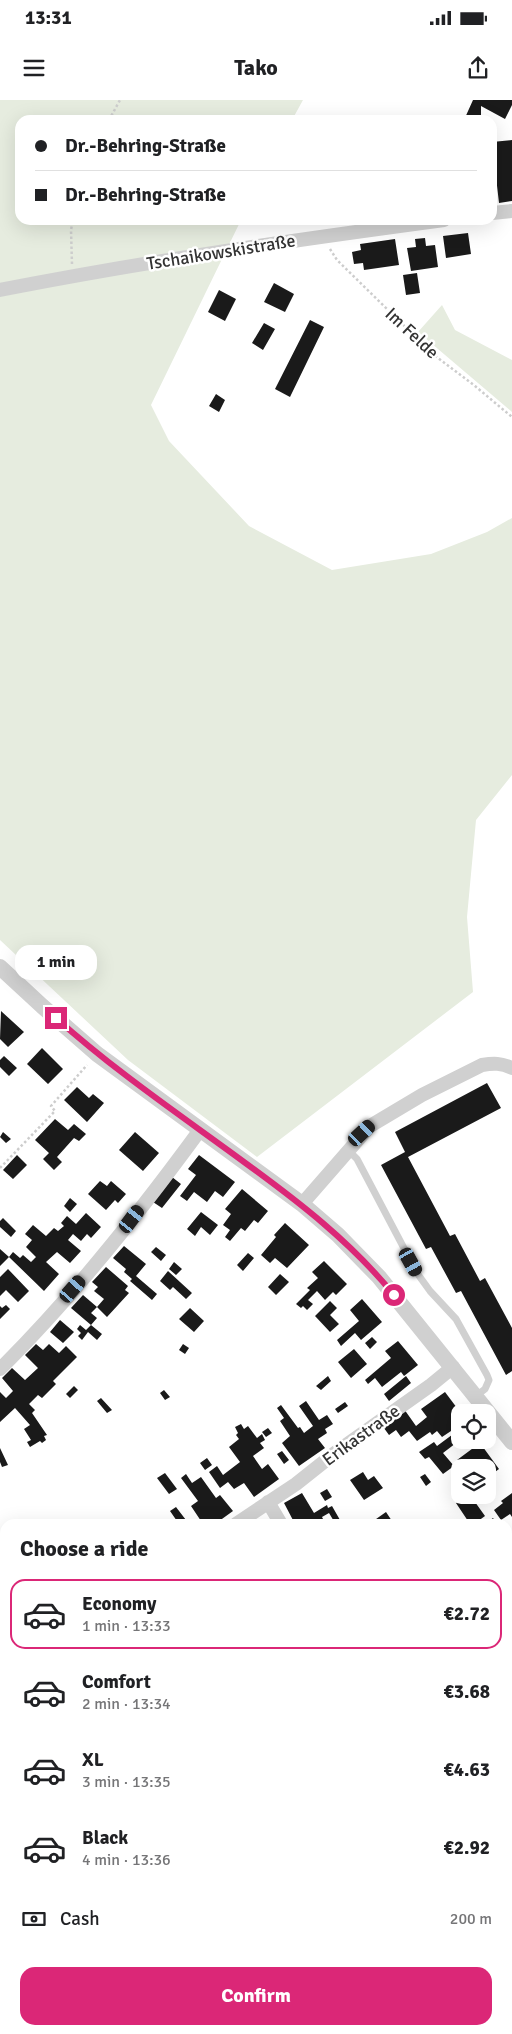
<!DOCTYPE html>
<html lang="en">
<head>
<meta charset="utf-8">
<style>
  :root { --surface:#fff; --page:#f6f6f6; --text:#202124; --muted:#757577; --line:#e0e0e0; --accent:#db2777 }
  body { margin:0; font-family:Signika,sans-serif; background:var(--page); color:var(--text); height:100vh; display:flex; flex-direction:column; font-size:19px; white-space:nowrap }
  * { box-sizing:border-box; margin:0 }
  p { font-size:16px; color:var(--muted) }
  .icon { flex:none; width:28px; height:28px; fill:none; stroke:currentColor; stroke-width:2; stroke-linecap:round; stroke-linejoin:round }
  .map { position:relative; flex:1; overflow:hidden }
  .drawer { position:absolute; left:0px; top:1419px; width:512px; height:516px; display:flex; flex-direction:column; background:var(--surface); border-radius:15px 15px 0 0; box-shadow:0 5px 20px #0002 }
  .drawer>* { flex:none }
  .top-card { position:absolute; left:15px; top:15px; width:482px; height:110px; border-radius:15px; box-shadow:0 5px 20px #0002; display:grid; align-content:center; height:110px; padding:0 20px; background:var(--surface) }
  .controls { position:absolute; left:451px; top:1304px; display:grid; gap:10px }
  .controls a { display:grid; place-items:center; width:45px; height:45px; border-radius:10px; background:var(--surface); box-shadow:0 5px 20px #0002; font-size:25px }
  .end { position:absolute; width:22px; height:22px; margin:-11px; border:6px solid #db2777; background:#fff; box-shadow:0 0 0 2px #fff }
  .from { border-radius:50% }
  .bubble { position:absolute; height:35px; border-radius:15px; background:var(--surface); box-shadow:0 5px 20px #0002; font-size:16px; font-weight:800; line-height:35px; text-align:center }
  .car { position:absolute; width:15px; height:30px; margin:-15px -8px; border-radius:6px; box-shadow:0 0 4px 1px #0007; background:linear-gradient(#222 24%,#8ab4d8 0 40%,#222 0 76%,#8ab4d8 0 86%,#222 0) }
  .top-card b { display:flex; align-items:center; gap:18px; height:48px; font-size:19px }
  .top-card b+b { border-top:1px solid var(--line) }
  .top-card i { width:12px; height:12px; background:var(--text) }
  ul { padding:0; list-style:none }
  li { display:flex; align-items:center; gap:15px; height:70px; margin:0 10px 8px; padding:0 10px; border:2px solid transparent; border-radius:15px }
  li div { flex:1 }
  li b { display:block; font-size:19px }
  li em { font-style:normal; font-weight:800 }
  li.current { border-color:var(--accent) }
  li>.icon { width:45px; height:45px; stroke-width:1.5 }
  h2 { padding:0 20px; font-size:22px; line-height:60px }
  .pay { display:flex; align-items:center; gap:12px; height:55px; padding:0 20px; font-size:19px }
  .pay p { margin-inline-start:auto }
  .primary-button { display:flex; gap:10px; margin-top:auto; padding:10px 20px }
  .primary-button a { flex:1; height:58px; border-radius:15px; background:var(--accent); color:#fff; font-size:20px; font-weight:800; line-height:58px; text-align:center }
  .status { display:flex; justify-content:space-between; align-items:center; height:35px; padding:0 25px; background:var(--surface); direction:ltr }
  .status svg { height:14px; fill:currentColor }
  header { display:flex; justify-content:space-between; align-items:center; height:65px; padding:0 20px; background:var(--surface); font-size:22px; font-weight:800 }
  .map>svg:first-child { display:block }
</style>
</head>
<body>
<div class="status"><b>13:31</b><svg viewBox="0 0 49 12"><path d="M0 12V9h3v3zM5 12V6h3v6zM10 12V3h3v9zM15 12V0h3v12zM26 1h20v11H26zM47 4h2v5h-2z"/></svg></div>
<header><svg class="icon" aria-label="menu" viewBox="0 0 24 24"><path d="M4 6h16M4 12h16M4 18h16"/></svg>Tako<svg class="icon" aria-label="share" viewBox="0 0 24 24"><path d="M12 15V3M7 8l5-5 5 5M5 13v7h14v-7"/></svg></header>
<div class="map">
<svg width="512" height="1934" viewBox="0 0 512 1934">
  <rect width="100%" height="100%" fill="#fff"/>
  <path fill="#e6ecdf" d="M0 0H303L292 20H20V120H241L151 305 169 341 249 426 332 470 431 454 487 432 512 418V675L476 720 467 817 473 892 257 1057 128 960 0 840Z
    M442 205 455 230 512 260V312L418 232Z"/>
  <path fill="#1a1a1a" d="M473 0H512V5L505 19 481 6V15L479 20H464Z
    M512 40V101L499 103 492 42Z
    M468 133 471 154 446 158 443 136Z
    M425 138 426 146 435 145 438 167 411 171 407 148 416 147 415 139Z
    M395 139 399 165 364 170 363 163 354 164 352 152 361 150 360 144Z
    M417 173 420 193 406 195 403 175Z
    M274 183 294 194 285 212 264 202Z
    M219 190 236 199 225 221 208 212Z
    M310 220 324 227 290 297 275 289Z
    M264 223 275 229 263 250 252 243Z
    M216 294 225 300 219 312 209 306Z
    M1 911 24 932 8 947 0 939Z
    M42 948 63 969 48 984 27 964Z
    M4 956 17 968 9 976 0 967V960Z
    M487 983 501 1008 408 1057 450 1136 455 1134 480 1181 485 1178 512 1228V1271L506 1275 461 1191 456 1193 431 1147 426 1149 381 1065 405 1052 395 1032Z
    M77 987 89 998 93 994 104 1003 87 1022 64 1000Z
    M55 1019 68 1030 74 1024 86 1034 79 1041 74 1038 57 1057 62 1062 54 1070 43 1059 49 1053 35 1040Z
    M3 1032 11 1039 6 1043 0 1037Z
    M135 1032 159 1053 143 1071 119 1050Z
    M17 1055 27 1065 13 1079 3 1070Z
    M199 1055 235 1082 223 1097 215 1091 207 1102 194 1092 187 1101 180 1096 196 1075 188 1069Z
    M172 1077 181 1084 162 1108 153 1102Z
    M100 1081 107 1086 111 1081 126 1094 118 1103 115 1100 106 1110 88 1094Z
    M242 1089 268 1111 258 1123 254 1120 245 1131 241 1128 230 1141 225 1137 230 1130 223 1125 231 1114 225 1109Z
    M70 1098 77 1104 70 1112 64 1106Z
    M201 1112 218 1125 210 1135 201 1127 195 1136 187 1129Z
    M86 1113 101 1127 91 1138 87 1134 81 1141 73 1134 68 1140 81 1151 70 1163 57 1152 46 1162 59 1174 44 1191 9 1157 13 1152 20 1158 23 1155 31 1162 36 1157 26 1147 32 1140 25 1134 33 1125 46 1136 54 1128 58 1131 64 1126 61 1123 67 1116 76 1124Z
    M3 1118 16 1131 11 1137 0 1127V1121Z
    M285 1123 309 1145 287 1168 275 1158 270 1163 261 1155 276 1137 274 1135Z
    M124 1146 146 1164 136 1176 157 1194 152 1200 130 1181 132 1179 124 1172 126 1169 113 1158Z
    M156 1147 166 1155 161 1161 151 1152Z
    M0 1149 9 1157 0 1166Z
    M248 1153 254 1158 243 1171 237 1165Z
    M324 1161 347 1184 336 1195 333 1192 325 1200 317 1191 308 1200 313 1204 307 1210 303 1206 301 1208 296 1204 310 1190 307 1188 318 1178 312 1172Z
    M174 1162 182 1169 176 1175 169 1169Z
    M106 1167 128 1186 125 1190 129 1193 107 1217 97 1207 104 1199 94 1191 98 1187 92 1182Z
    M8 1169 29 1191 18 1202 6 1190 0 1196V1177Z
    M168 1171 192 1193 186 1199 173 1187 170 1190 160 1181Z
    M280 1174 289 1182 276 1195 268 1187Z
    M83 1195 97 1207 91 1213 97 1218 91 1225 71 1208Z
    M362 1199 382 1222 361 1240 355 1233 341 1246 337 1240 359 1221 350 1210Z
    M330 1201 337 1208 330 1215 339 1224 330 1232 315 1216Z
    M6 1205 10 1209 0 1219V1206L2 1208Z
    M190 1208 204 1221 194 1232 179 1219Z
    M60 1220 74 1232 63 1243 50 1232Z
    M80 1225 86 1230 91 1225 102 1234 97 1240 88 1232 82 1240 78 1236 81 1233 77 1229Z
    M372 1237 377 1242 370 1249 365 1243Z
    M398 1241 418 1265 404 1276 401 1272 382 1287 375 1278 368 1284 365 1280 391 1258 385 1251Z
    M36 1244 43 1250 49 1244 59 1253 66 1246 77 1257 53 1281 56 1284 42 1298 38 1295 29 1304 35 1310 32 1313 47 1335 44 1336 46 1340 42 1343 40 1341 30 1347 27 1342 31 1340 24 1329 30 1325 15 1308 0 1322V1292L6 1298 13 1291 2 1278 12 1268 25 1280 38 1268 25 1255Z
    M183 1244 189 1248 185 1254 179 1250Z
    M354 1249 367 1264 351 1278 338 1262Z
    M328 1276 331 1281 321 1290 316 1286Z
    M406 1276 411 1283 389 1301 384 1294Z
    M74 1286 78 1290 70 1298 66 1294Z
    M164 1290 170 1297 165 1300 160 1293Z
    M445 1292 460 1312V1325L442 1337 437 1331 432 1335 430 1332 417 1341 409 1331 401 1337 396 1330 389 1335 381 1324 404 1309 416 1326 427 1317 421 1309Z
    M101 1298 112 1310 107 1313 97 1301Z
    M306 1301 319 1320 327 1315 333 1324 325 1329 327 1333 318 1339 325 1348 299 1366 282 1343 290 1336 280 1321 284 1318 277 1308 281 1305 298 1328 300 1327 304 1333 313 1326 299 1306Z
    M345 1302 348 1306 338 1313 335 1309Z
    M241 1324 244 1329 248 1326 257 1338 262 1334 265 1340 260 1343 264 1348 253 1356 262 1369 268 1364 279 1379 254 1397 244 1383 234 1389 228 1382 220 1388 209 1372 217 1366 223 1375 240 1362 229 1347 239 1339 236 1335 238 1333 235 1327Z
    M268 1328 272 1333 266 1337 262 1332Z
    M460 1329V1340L443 1353 454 1366 443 1374 429 1357 425 1359 419 1352 434 1342 437 1346Z
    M480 1343 499 1369 488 1377V1368H460V1377L455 1370 461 1365 457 1360Z
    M0 1348 8 1365 2 1367 0 1362Z
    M282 1351 289 1360 284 1364 277 1354Z
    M207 1358 212 1365 205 1370 200 1363Z
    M363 1372 368 1380 374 1376 383 1388 364 1400 350 1380Z
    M165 1373 177 1389 169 1394 157 1378Z
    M186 1374 192 1383 201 1377 216 1398 220 1395 233 1411 215 1424H203L191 1406 198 1401 181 1378Z
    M425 1374 431 1382 426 1386 420 1377Z
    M327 1389 332 1397 325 1401 320 1393Z
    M302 1393 314 1413 327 1405 328 1408 332 1406 340 1420 335 1423 329 1413 322 1417 324 1421 319 1424H295L284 1403Z
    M512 1393V1417L510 1414 501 1420 494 1410 503 1403 501 1401Z
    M467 1395H470L485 1416 474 1424H470L456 1403Z
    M176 1407 189 1424H179L170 1411Z
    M386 1412 394 1424H369Z
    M493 1418 497 1424H485Z
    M161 1419 165 1424H154Z
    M512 1438V1449L508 1451 512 1456V1463L508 1466V1441Z
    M5 1490V1511L3 1508 0 1509V1493Z
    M512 1569V1590L508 1591V1573L511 1572 510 1570Z
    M5 1588V1624L0 1616V1590Z
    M512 1665V1679L508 1680V1666Z
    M508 1746 512 1752V1767L508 1771Z
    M512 1779V1804L508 1807V1781Z
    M512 1811V1841L510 1842 508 1838V1813Z
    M5 1867V1904L0 1907V1870Z
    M508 1885 512 1892V1914L508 1917Z
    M508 1921 509 1923 512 1922V1934H497L494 1930H508Z
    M22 1930H39L41 1934H14Z
    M245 1930H254L256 1934H247Z
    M276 1930H279L281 1934H268Z
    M336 1930H358L360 1934H329Z
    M369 1930H392L384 1934H362Z"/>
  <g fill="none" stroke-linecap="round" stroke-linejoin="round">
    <path stroke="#cdcdcd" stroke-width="2.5" stroke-dasharray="2.5 2.5" stroke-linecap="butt" d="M109 20 120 0
      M330 149 337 160 434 255 475 286 512 317
      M72 164 71 130 73 120
      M0 1068 55 1011 51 1006 87 965
      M0 1746 5 1743"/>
    <path stroke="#d0d0d0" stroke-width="7" d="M348 1050 357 1059 417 1173 430 1191 456 1219 487 1275 489 1280 485 1289 476 1296"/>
    <path stroke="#d0d0d0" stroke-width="14" d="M492 113 512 111
      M0 190C147 161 295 140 444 120
      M302 1104 370 1026 422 995 482 965C494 963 501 963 512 968
      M0 1269C72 1198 140 1112 200 1030
      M268 1402 281 1424
      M236 1424 296 1384 335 1353 431 1285 453 1267
      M508 1549 512 1546
      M0 1577 5 1575
      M508 1730 512 1728
      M0 1790 5 1801
      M508 1856 512 1864
      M0 1925 5 1923
      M68 1930 70 1934"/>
    <path stroke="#d0d0d0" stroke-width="16" d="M0 867 42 906 97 954 302 1104 338 1135 379 1177 512 1342"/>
  </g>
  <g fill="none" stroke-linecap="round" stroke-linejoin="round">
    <path stroke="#db2777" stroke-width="6" d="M56 918C115 971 180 1015 244 1062 299 1102 351 1142 394 1195"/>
  </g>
  <g text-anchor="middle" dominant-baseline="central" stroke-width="5" stroke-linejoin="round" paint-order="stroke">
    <g font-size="18" fill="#333" stroke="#fff">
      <text transform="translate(221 152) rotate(-9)">Tschaikowskistraße</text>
      <text transform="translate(412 233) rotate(43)">Im Felde</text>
      <text transform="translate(361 1335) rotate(-36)">Erikastraße</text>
    </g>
  </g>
</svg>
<div class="controls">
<a><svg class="icon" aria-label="locate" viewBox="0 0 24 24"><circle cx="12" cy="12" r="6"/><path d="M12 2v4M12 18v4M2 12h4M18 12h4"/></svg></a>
<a><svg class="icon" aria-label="layers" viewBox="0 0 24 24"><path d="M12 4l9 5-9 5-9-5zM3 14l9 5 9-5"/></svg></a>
</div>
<i class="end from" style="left:394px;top:1195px"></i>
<i class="end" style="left:56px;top:918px"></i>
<div class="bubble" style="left:15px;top:845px;width:82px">1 min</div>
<i class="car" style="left:362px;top:1033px;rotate:47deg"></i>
<i class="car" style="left:132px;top:1119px;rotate:37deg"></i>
<i class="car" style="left:411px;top:1162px;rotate:151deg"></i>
<i class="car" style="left:73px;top:1189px;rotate:41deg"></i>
<div class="top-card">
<b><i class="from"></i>Dr.-Behring-Straße</b>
<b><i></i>Dr.-Behring-Straße</b>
</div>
<section class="drawer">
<h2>Choose a ride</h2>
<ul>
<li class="current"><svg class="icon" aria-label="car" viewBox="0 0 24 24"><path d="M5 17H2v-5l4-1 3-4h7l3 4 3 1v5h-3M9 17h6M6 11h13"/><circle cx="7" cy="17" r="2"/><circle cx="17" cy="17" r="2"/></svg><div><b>Economy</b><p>1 min · 13:33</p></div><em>€2.72</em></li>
<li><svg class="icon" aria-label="car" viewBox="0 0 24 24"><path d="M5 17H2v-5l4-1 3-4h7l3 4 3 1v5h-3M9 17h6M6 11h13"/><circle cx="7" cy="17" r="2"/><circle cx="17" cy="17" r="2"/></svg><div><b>Comfort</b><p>2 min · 13:34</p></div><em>€3.68</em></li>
<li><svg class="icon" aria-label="car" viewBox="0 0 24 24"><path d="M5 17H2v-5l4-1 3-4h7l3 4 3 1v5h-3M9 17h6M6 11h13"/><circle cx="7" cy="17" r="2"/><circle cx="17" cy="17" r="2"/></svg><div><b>XL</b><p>3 min · 13:35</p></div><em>€4.63</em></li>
<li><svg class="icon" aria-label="car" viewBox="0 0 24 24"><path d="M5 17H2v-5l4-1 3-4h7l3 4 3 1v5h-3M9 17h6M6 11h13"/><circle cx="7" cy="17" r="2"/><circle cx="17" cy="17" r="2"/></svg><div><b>Black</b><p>4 min · 13:36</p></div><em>€2.92</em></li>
</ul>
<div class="pay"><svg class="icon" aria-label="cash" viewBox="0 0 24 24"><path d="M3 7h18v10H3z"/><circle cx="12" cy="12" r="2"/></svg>Cash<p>200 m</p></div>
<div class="primary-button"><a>Confirm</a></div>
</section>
</div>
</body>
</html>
